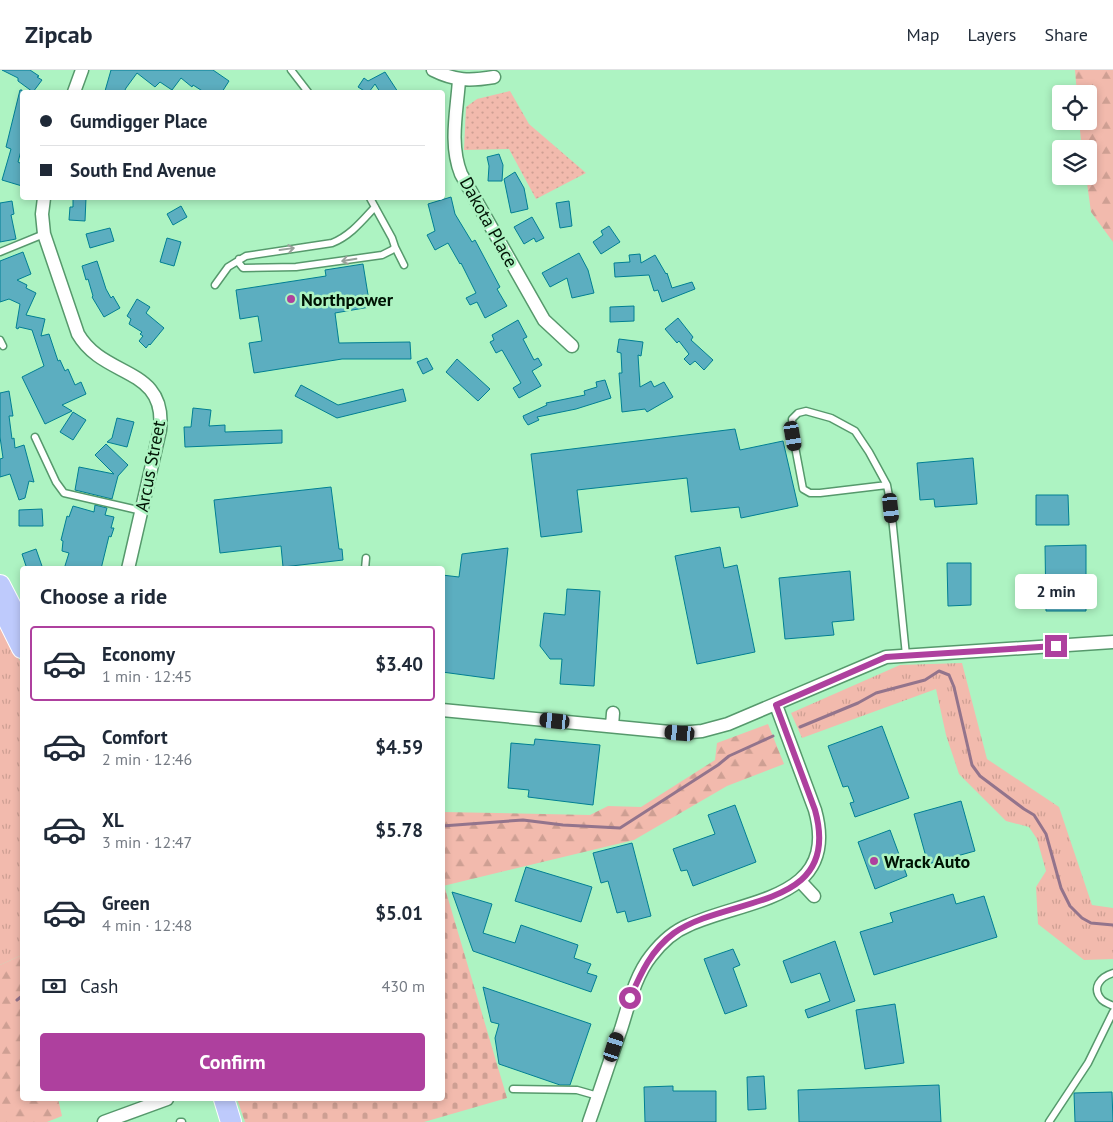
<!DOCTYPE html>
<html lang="en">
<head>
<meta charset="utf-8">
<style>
  :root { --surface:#fff; --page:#f2f2f3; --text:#1f2937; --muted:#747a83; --line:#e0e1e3; --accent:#ae409e }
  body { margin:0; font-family:"PT Sans",sans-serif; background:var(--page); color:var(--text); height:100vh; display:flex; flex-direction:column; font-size:19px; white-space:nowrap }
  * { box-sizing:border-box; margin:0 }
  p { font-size:16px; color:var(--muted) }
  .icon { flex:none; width:28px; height:28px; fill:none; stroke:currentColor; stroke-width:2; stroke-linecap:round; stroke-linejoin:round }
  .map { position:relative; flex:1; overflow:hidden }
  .panel { position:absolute; left:20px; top:496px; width:425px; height:535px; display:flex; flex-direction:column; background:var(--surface); border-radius:5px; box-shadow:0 2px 8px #0003 }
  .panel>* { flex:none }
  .guide { position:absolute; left:20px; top:20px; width:425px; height:110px; border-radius:5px; box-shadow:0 2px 8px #0003; display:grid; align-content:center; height:110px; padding:0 20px; background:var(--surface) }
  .tools { position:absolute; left:1052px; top:15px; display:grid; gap:10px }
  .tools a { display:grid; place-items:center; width:45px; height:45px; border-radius:5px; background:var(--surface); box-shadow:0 2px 8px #0003; font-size:25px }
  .end { position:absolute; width:22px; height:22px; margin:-11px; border:6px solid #ae409e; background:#fff; box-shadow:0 0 0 2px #fff }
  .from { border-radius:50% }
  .bubble { position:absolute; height:35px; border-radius:5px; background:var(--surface); box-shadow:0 2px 8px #0003; font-size:16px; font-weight:700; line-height:35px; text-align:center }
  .car { position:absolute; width:15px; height:30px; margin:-15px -8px; border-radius:6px; box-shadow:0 0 4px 1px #0007; background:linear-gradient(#222 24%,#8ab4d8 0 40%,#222 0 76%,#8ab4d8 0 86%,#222 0) }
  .guide b { display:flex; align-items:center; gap:18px; height:48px; font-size:19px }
  .guide b+b { border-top:1px solid var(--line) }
  .guide i { width:12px; height:12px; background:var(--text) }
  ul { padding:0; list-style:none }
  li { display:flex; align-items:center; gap:15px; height:75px; margin:0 10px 8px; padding:0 10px; border:2px solid transparent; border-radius:5px }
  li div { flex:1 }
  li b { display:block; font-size:19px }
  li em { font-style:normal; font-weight:700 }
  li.active { border-color:var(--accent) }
  li>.icon { width:45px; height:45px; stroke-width:1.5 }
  h2 { padding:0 20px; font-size:22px; line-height:60px }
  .pay { display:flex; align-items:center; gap:12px; height:55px; padding:0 20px; font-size:19px }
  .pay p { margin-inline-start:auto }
  .cta { display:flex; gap:10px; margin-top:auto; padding:10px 20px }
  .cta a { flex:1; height:58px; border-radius:5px; background:var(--accent); color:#fff; font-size:20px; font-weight:700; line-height:58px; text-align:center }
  header { display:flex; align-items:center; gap:30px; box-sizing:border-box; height:70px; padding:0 25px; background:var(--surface); border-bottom:1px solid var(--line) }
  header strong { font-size:24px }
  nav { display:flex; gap:28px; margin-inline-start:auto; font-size:18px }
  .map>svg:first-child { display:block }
</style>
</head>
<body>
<header>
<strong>Zipcab</strong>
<nav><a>Map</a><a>Layers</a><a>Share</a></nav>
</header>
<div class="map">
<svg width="1113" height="1052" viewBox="0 0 1113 1052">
  <defs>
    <pattern id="grass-tufts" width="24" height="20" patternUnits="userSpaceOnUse" patternTransform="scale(1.25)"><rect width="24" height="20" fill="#f2baad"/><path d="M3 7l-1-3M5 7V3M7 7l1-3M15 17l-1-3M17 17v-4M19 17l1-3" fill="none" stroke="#ce9f93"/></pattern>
    <pattern id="forest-firs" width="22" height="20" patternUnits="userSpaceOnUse" patternTransform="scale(1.25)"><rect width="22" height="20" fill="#f2baad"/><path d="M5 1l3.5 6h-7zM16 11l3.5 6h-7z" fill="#ce9f93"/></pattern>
    <pattern id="cemetery-stones" width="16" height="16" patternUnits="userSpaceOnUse" patternTransform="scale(1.25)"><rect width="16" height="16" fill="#f2baad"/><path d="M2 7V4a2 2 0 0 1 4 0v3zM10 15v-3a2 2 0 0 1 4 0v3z" fill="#ce9f93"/></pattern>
    <pattern id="park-dots" width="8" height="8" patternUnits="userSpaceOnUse" patternTransform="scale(1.25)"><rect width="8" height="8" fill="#f2baad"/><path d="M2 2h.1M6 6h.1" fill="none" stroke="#ce9f93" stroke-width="1.8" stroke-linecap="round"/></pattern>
  </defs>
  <rect width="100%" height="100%" fill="#adf3c2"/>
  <path fill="url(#grass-tufts)" d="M0 550 22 595V885L0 895Z
    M962 593 987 689 1059 737 1092 835 1113 838V889L1084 890 1038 854 1036 817 1046 801 1037 769 1029 757 1006 751 959 704 946 665 936 619 802 668 791 643 900 595Z"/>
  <path fill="url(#forest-firs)" d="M1075 0H1113V172L1091 142 1086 106H1089V79H1082L1079 51H1089V24H1077Z
    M768 654 784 694 727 716 634 770 443 816V742L590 745 608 736 641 737 715 690 717 673Z
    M22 885V1029H58L62 1046 47 1052H0V895Z"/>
  <path fill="url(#cemetery-stones)" d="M444 815 507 1028 424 1052H245L237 1029H442V816Z"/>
  <path fill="url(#park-dots)" d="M510 21 529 54 586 103 536 129 509 79 464 80 466 37 477 29Z"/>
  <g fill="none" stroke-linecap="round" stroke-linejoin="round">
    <path stroke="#93748c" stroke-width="3" d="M800 657 858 633 876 623 925 610 939 601 949 605 954 617 972 695 980 706 1024 739 1034 745 1046 764 1061 818 1070 836 1082 848 1091 853 1113 855
      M442 756 523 750 563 755 620 758 718 695 729 686 773 666
      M17 930 22 926"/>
  </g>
  <path fill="#5caec0" stroke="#017f93" d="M2 0H30L39 6 37 7 42 10 33 22 18 11V8Z
    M111 0H213L229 11 222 22H204L193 15 192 17 181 8 172 20 160 12 155 17 137 3 126 18 124 22H110L105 21Z
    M385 2 398 22H380L375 14 369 22H366L358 17 364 8 368 11Z
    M20 20H22V77L18 92 22 94V116L2 110 11 79 6 77Z
    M499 84 503 95 502 111H488L489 96 487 87Z
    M515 102 524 118 528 139 511 143 504 109Z
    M451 127 455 144 472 172 475 170 500 217 497 219 507 236 485 248 477 232 470 235 466 228 476 223 461 193 460 194 448 173 435 180 427 165 435 161 428 134Z
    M73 128H86L85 151 69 150 70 137H73Z
    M12 131 14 144 11 145 16 169 0 172V133Z
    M569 131 572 156 560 158 556 133Z
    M181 136 187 147 173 155 167 144Z
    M532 147 544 168 536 172 534 168 524 174 514 157Z
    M609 156 620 172 601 184 593 172 603 165 601 161Z
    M110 158 114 171 90 178 86 164Z
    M167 168 181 172 174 196 160 192Z
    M23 182 31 204 17 210 27 215 26 218 36 223 26 245 45 249 41 266 49 264 58 291 60 290 65 301 68 299 75 315 81 312 86 324 62 335 72 341 45 354 22 307 44 296 32 260 19 257 18 259 16 258 20 234 9 229 0 232V191Z
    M579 183 588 200 594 223 572 228 567 208 550 217 542 203Z
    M640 184 641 193 655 185 666 204 667 203 672 218 692 212 695 219 662 232 658 220 654 221 649 205 615 207 614 193 630 192 629 185Z
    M97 191 106 219 111 228 113 226 120 238 104 247 92 227 93 226 88 209 86 210 82 196Z
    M363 194 370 237 335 243 339 273 410 272 411 289H342L254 303 249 273 262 271 258 246 240 249 236 220 326 206 325 200Z
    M137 229 150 237 146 243 164 258 150 275 149 274 146 278 139 271 143 266 140 264 142 262 129 254 131 249 127 246Z
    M634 236V251L610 252V237Z
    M678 248 693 267 691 270 713 290 704 300 695 291 690 295 684 289 689 284 679 271 677 273 665 259Z
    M518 250 527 267 523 269 534 290 538 288 542 295 532 301 541 316 519 328 513 318 521 313 502 280 496 283 490 272 494 270 492 265Z
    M619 269 643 272 641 286 638 285 640 317 651 311 654 317 664 312 673 327 647 342 645 339 622 342 619 303H622L621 283 617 282Z
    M427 288 433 299 423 304 417 292Z
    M457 289 490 319 478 331 446 302Z
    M605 310 611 328 576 339 537 347 539 350 528 355 524 349 523 346 547 335 546 333 585 325 584 321 597 317 596 312Z
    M301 315 338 335 403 319 406 331 337 348 295 326Z
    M9 321 13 346H9L12 369 14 368 15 378 24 375 34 412 29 411 25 428 19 430 10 404 0 407V389L3 388 0 367V323Z
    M193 338 211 340 209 356 225 355V362L282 360V373L185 377 184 357H191Z
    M73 342 86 350 73 370 60 362Z
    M117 348 134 352 127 377 107 372 112 368Z
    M735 359 740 380 783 371 798 436 741 448 739 437 691 442 687 408 577 420 582 462 541 467 531 384Z
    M106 374 128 395 118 406 112 429 75 420 79 397 114 404 95 385Z
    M973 388 977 434 935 437 934 429 920 430 917 393Z
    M331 417 339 479H342L343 490 283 497 281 476 220 483 214 430Z
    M1036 425H1068L1069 455H1036Z
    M95 435 107 438 105 445 114 447 111 458H114L111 467 109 466 101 499H64L69 483 62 481 63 471 61 470 67 446 69 447 73 436 94 442Z
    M42 439 43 456H19V440Z
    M1086 475V541H1046L1045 476Z
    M720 477 724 498 737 495 755 582 697 594 675 486Z
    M508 478 494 609 442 602V505L459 507 462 484Z
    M36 479 43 499H27L22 484Z
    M947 493H971V535L948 536Z
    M850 501 854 550 832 552 834 565 785 569 779 508Z
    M567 519 600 521 594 616 560 614 562 589H550L540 576 544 543 565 545Z
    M882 656 909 728 855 747 850 733 854 732 848 716 843 717 828 676Z
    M535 669 600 675 593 735 528 727 529 720 508 718 511 673 534 675Z
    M961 731 975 781 928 794 914 744Z
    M735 735 756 792 693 816 687 800 681 801 673 779 715 764 708 745Z
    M890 760 907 806 875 819 858 772Z
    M632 773 651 846 628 852 625 841 617 843 608 811 601 813 593 783Z
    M526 797 592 817 581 852 515 831Z
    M452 822 492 834 483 863 515 873 521 855 578 875 574 888 591 894 587 903 597 906 591 922 473 881Z
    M953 824 956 834 984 826 997 867 874 905 860 862 893 852 890 843Z
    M835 871 855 931 808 948 805 940 830 931 820 903 791 913 783 891Z
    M733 879 740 895 733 898 747 936 725 944 704 889Z
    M483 917 591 954 570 1015H560L499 994 495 968 499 954 491 952Z
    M895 934 904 993 865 999 856 940Z
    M764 1006 766 1039 748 1040 747 1007Z
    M939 1015 941 1052H799L798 1020Z
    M673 1016V1021H716V1052H645L644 1017Z
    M1112 1022 1113 1052H1075L1074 1023Z"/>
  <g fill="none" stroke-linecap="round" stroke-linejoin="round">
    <g stroke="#56996c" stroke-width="9">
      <path id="service" d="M291 0 308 22
        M370 128 392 168 395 177 404 195
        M0 182 44 164
        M239 189V193L243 198 296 197 382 185 392 180 395 177
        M215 215 228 197 246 186 332 173C350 166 362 151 375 137
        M0 270 3 276
        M35 367 56 412 64 423 142 441
        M887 415 820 423H810L803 419 793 366 792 349 798 343 806 341 831 348 855 361 869 382 887 415 891 437 906 585
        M365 499 366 488
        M1113 903C1100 907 1091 918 1102 930 1105 933 1110 934 1113 936
        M513 1019 577 1020 598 1026
        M180 1052H182
        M1049 1052 1088 993 1113 942"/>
    </g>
    <g stroke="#56996c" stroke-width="15">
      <path id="minor" d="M433 0C455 11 470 11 494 7
        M459 10C457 41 449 74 461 104L544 250 572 276
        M74 22 82 0
        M44 128 42 144 44 164 78 264C104 309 167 296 160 360L128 499
        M442 640 680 663 702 661 728 654 886 587 1113 572
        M612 656 613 643
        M800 811 814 826
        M104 1052 167 1029
        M589 1052C600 1021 610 990 621 959 629 934 635 906 651 886 661 873 674 861 689 855 746 829 840 830 815 740L776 635"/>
    </g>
    <g stroke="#fff" stroke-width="22">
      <path id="trunk" d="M0 515 15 544
        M0 534 22 578
        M224 1029 231 1052"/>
    </g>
    <use href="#service" stroke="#fff" stroke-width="6"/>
    <use href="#minor" stroke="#fff" stroke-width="12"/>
    <use href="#trunk" stroke="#becafc" stroke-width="20"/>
  </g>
  <defs><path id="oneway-shaft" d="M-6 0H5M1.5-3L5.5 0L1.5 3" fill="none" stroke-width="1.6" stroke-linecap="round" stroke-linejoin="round" transform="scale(1.25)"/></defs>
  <g stroke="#99a19b">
    <use href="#oneway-shaft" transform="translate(287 179) rotate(-8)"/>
    <use href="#oneway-shaft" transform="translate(349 190) rotate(171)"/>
  </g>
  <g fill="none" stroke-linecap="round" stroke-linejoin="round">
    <path stroke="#ae409e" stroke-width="6" d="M630 928C641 903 651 880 674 863 728 825 843 841 815 740L776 635 886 587 1056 576"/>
  </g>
  <g fill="#ae409e" stroke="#adf3c2" stroke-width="2">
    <circle cx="291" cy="229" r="5"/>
    <circle cx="874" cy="791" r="5"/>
  </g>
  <g text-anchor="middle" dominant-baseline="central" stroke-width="5" stroke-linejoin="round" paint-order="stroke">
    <g font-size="18" fill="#001304" stroke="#adf3c2">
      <text transform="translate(489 152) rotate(61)">Dakota Place</text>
      <text transform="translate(150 396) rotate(-79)">Arcus Street</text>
    </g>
    <g font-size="18" font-weight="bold" fill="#001304" stroke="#adf3c2" text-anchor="start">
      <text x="301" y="229">Northpower</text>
      <text x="884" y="791">Wrack Auto</text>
    </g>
  </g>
</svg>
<div class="tools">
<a><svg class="icon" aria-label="locate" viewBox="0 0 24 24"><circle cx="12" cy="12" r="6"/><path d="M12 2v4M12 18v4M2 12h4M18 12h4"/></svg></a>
<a><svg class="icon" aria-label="layers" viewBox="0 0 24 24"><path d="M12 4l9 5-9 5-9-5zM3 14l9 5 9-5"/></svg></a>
</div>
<i class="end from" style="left:630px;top:928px"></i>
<i class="end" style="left:1056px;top:576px"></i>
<div class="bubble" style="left:1015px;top:504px;width:82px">2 min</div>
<i class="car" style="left:793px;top:366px;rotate:170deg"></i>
<i class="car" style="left:891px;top:438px;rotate:174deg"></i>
<i class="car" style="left:555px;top:651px;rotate:276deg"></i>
<i class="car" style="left:680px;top:663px;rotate:275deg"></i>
<i class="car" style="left:614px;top:977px;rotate:18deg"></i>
<div class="guide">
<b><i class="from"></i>Gumdigger Place</b>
<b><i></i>South End Avenue</b>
</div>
<section class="panel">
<h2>Choose a ride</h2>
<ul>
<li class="active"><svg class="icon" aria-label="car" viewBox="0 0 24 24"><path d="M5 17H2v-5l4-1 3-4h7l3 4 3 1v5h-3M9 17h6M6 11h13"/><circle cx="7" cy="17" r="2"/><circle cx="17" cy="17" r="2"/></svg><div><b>Economy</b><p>1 min · 12:45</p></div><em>$3.40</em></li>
<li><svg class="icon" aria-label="car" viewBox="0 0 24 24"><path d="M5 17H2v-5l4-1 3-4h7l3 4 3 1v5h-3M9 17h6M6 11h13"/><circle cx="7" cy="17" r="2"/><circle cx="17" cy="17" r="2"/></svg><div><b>Comfort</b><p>2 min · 12:46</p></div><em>$4.59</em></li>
<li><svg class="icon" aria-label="car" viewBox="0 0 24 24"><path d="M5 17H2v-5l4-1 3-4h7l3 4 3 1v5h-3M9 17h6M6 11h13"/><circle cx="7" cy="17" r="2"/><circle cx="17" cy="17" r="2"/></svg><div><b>XL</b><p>3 min · 12:47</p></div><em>$5.78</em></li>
<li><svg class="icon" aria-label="car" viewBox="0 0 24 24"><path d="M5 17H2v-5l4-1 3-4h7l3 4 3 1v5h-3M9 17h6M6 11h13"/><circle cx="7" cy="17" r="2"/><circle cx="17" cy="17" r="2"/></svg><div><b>Green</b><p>4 min · 12:48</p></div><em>$5.01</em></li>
</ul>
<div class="pay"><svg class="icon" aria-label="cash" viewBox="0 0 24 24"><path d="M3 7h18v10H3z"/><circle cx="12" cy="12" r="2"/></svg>Cash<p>430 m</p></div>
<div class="cta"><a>Confirm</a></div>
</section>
</div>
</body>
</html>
